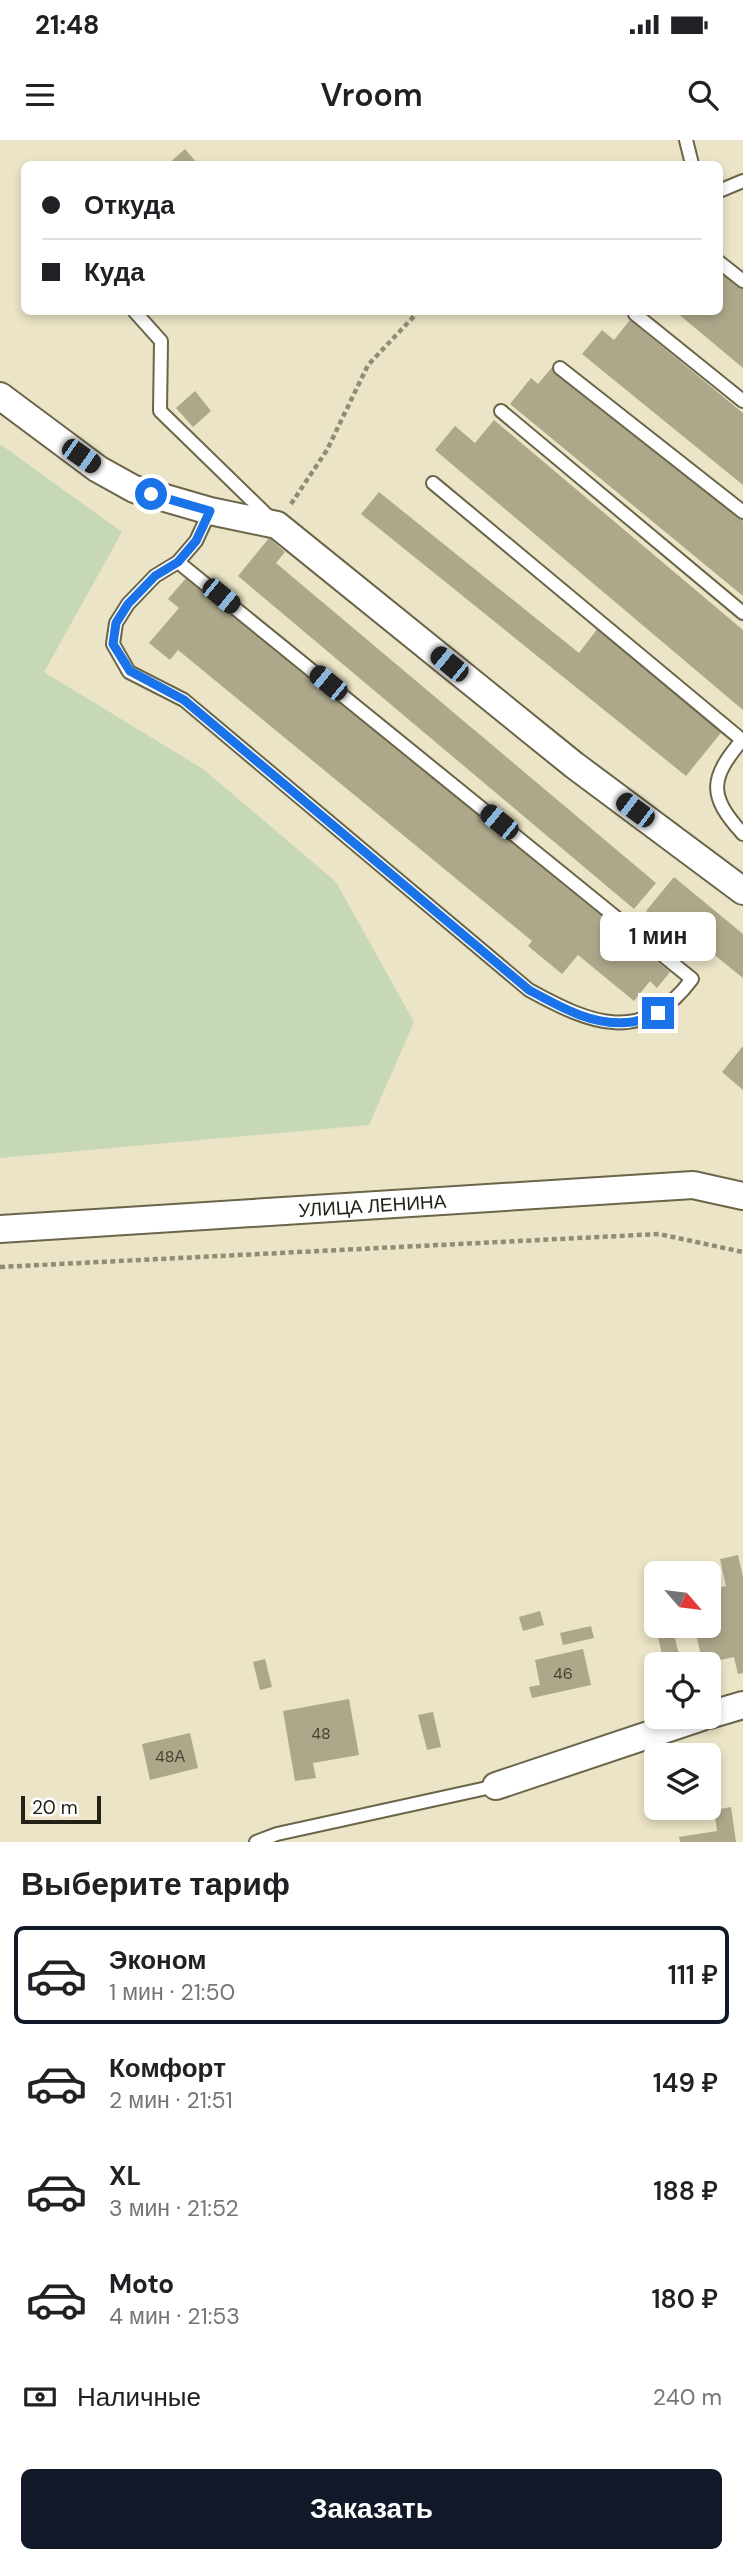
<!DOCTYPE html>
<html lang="ru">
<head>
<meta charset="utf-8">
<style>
  :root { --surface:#fff; --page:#f2f2f2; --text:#202124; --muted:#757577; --line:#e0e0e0; --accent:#111827 }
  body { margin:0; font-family:"DM Sans",sans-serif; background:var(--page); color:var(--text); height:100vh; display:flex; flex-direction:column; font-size:26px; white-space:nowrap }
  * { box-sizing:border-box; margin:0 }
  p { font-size:23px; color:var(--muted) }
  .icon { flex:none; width:38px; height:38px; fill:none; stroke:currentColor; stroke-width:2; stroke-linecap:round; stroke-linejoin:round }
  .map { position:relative; height:1702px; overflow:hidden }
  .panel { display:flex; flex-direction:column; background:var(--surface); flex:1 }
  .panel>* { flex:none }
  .guide { position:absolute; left:21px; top:21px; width:702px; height:154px; border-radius:10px; box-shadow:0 4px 10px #0003; display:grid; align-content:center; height:154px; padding:0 21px; background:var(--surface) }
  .needle { width:46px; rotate:118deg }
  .fabs { position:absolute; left:644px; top:1421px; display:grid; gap:14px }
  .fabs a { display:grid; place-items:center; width:77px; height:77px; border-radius:10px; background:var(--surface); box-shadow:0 4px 10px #0003; font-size:35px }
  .scale { position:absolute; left:21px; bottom:18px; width:80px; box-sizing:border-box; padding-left:7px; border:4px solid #232116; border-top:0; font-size:19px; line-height:24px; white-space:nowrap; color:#232116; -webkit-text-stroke:5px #fff; paint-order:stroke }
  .end { position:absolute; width:32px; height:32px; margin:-16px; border:9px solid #1a73e8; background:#fff; box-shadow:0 0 0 4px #fff }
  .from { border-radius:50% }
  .bubble { position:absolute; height:49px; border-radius:10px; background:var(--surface); box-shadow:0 4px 10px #0003; font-size:23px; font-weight:600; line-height:49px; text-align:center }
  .car { position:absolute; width:21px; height:42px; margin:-21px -10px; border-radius:9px; box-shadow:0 0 5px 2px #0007; background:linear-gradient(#222 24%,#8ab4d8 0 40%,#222 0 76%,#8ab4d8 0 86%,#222 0) }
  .guide b { display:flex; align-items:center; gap:24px; height:66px; font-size:26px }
  .guide b+b { border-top:2px solid var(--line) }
  .guide i { width:18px; height:18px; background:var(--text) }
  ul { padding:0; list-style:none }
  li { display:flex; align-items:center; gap:21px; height:98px; margin:0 14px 10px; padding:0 7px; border:4px solid transparent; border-radius:10px }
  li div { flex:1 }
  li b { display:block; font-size:26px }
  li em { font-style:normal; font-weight:600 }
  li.current { border-color:var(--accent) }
  li>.icon { width:63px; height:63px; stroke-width:1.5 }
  h2 { padding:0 21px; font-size:32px; line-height:84px }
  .pay { display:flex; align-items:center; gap:18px; height:77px; padding:0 21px; font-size:26px }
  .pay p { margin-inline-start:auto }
  .primary-button { display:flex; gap:14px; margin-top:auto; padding:14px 21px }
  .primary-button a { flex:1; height:80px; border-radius:10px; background:var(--accent); color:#fff; font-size:28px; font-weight:600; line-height:80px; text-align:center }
  .status { display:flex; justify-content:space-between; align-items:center; height:49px; padding:0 35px; background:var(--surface); direction:ltr }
  .status svg { height:19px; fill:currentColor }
  header { display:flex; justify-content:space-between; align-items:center; height:91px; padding:0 21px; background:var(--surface); font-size:32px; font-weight:600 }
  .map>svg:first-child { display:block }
</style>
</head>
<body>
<div class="status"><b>21:48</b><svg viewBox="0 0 49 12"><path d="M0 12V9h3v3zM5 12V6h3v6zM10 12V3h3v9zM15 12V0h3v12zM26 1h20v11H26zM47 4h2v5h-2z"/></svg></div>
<header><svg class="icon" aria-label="menu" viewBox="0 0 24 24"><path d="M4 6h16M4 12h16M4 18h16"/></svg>Vroom<svg class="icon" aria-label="search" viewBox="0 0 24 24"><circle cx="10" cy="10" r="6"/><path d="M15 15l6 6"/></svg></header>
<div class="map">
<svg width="743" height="1702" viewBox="0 0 743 1702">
  <rect width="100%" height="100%" fill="#ebe4c6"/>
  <path fill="#c7d8b7" d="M0 304 122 392 44 532 203 629 336 742 414 882 369 985 0 1018Z"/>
  <path fill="#aea88b" d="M185 9 198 24H168Z
    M719 127 743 147V228L676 172H719Z
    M630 180 743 273V345L582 214 602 190 614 200Z
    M554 225 743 381V456L510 264 531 238 538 244Z
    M195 251 211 271 193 287 176 268Z
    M494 280 743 490V570L435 310 455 286 475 303Z
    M379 352 579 513 598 488 724 589 686 636 361 374Z
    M269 398 285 412 276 423 656 743 634 769 238 436Z
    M188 436 670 832 657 848 650 841 634 861 578 815 562 834 528 806 532 801 178 510 170 520 149 503 179 468 168 459Z
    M674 737 743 794V838L707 809 701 817 646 771Z
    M743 906V950L722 932Z
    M738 1415 743 1437V1533L738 1534 734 1517 703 1524 694 1486H709V1470L714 1469 709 1450 726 1446 720 1419Z
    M540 1471 544 1485 523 1491 519 1477Z
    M656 1475V1486H672L679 1515 663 1518 653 1476Z
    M591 1486 594 1498 563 1505 560 1493Z
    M583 1509 591 1545 532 1558 529 1547 540 1545 535 1520Z
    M265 1519 272 1547 260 1550 253 1522Z
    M349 1559 359 1615 313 1623 316 1638 295 1641 283 1571Z
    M433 1572 441 1607 427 1610 418 1575Z
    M190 1593 198 1628 150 1640 142 1604Z
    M731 1667 736 1702H680L679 1697 717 1691 714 1670Z"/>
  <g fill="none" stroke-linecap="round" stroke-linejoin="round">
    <g stroke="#6b654a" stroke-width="16">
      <path id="lane" d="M686 0 692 24
        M719 51 743 41
        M719 122 743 141
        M135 172 161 201 160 271 270 378
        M635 174 743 261
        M560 228 743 372
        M501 271 743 473
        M433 343 742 600
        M178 422 155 436 128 464 116 483 113 504 129 532 184 560 529 850C591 884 642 906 692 839L178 422 196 401 210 371
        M743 599C710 638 707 655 743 694
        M256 1702 277 1694 496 1646"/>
    </g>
    <g stroke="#6b654a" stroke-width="30">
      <g id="street">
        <path d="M0 256 98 329 134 349 210 371 277 385 574 625 743 751"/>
        <path id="s1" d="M0 1089 693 1045 743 1056"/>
        <path d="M709 1575 743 1565"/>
        <path d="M496 1646 702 1577"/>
      </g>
    </g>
    <path stroke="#908c76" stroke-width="4.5" stroke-dasharray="5 3.5" stroke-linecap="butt" d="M291 364 327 310 368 225 418 172
      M0 1127 659 1094 743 1112"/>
    <use href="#lane" stroke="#fff" stroke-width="12"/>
    <use href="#street" stroke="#fff" stroke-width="26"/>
  </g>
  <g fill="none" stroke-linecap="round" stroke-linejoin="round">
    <path stroke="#1a73e8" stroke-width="9" d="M151 354 210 371 196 401 178 422 155 436 128 464 116 483 113 504 130 531 184 560 529 850C560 867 594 887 632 882 640 881 650 876 658 873"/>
  </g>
  <g text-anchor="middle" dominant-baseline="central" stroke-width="7" stroke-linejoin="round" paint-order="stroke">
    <g font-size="16" fill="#464333">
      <text x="563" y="1533">46</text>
      <text x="321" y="1593">48</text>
      <text x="170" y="1616">48А</text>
    </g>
    <g font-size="19" fill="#232116" stroke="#fff">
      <text stroke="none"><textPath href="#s1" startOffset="373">УЛИЦА ЛЕНИНА</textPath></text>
    </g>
  </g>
</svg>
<div class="fabs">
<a><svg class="needle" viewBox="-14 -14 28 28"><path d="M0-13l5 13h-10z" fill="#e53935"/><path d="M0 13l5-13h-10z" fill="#757577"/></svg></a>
<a><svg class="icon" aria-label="locate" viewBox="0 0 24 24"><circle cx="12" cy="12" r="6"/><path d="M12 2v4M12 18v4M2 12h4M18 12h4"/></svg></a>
<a><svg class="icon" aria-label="layers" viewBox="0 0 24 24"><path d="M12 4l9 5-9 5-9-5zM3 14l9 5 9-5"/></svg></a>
</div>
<div class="scale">20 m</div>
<i class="end from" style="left:151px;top:354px"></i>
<i class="end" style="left:658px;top:873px"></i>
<div class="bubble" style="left:600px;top:772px;width:116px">1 мин</div>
<i class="car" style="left:81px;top:316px;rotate:125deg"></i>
<i class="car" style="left:221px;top:456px;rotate:129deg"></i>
<i class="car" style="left:449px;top:524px;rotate:309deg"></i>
<i class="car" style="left:328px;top:543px;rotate:309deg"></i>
<i class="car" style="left:635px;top:670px;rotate:307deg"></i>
<i class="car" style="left:499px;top:682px;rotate:309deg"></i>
<div class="guide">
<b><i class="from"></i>Откуда</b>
<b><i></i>Куда</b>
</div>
</div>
<section class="panel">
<h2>Выберите тариф</h2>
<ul>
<li class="current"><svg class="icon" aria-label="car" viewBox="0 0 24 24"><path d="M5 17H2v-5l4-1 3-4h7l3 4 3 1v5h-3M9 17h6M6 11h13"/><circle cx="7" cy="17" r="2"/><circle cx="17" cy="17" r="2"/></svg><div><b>Эконом</b><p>1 мин · 21:50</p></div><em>111 ₽</em></li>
<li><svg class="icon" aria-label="car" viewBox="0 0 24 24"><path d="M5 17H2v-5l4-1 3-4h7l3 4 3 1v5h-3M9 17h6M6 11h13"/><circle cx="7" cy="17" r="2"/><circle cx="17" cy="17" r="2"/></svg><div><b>Комфорт</b><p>2 мин · 21:51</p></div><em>149 ₽</em></li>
<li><svg class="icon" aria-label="car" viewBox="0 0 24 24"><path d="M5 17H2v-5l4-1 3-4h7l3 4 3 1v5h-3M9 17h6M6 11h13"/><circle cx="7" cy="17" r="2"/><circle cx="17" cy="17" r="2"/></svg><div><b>XL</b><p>3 мин · 21:52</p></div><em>188 ₽</em></li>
<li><svg class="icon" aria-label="car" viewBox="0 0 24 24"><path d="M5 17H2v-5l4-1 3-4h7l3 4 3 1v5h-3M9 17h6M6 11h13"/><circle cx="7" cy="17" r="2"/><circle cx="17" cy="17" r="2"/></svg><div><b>Moto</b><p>4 мин · 21:53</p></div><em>180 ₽</em></li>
</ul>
<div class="pay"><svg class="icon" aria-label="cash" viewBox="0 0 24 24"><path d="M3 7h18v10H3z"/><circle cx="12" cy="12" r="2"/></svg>Наличные<p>240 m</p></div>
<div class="primary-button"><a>Заказать</a></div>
</section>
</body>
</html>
